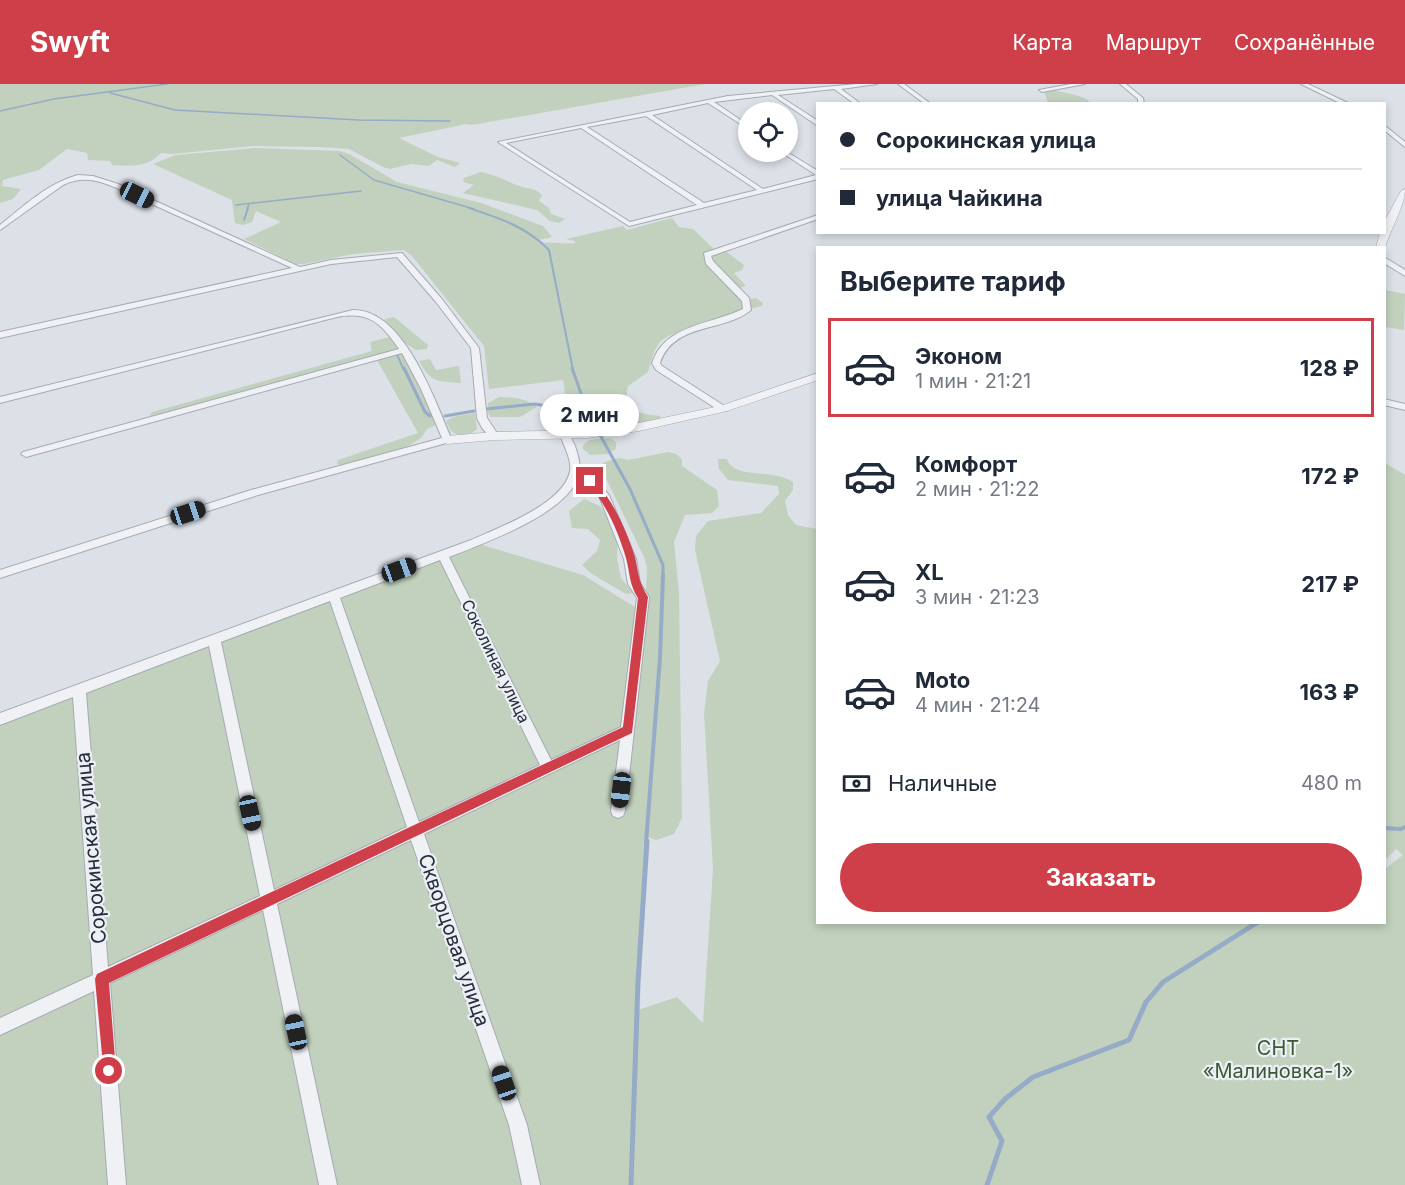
<!DOCTYPE html>
<html lang="ru">
<head>
<meta charset="utf-8">
<style>
  :root { --surface:#fff; --page:#f2f2f3; --text:#1f2937; --muted:#747a83; --line:#e0e1e3; --accent:#ce3f4a }
  body { margin:0; font-family:Inter,sans-serif; background:var(--page); color:var(--text); height:100vh; display:flex; flex-direction:column; font-size:22px; white-space:nowrap }
  * { box-sizing:border-box; margin:0 }
  p { font-size:20px; color:var(--muted) }
  .icon { flex:none; width:33px; height:33px; fill:none; stroke:currentColor; stroke-width:2; stroke-linecap:round; stroke-linejoin:round }
  .map { position:relative; flex:1; overflow:hidden }
  .details { position:absolute; left:816px; top:162px; width:570px; height:678px; display:flex; flex-direction:column; background:var(--surface); border-radius:0px; box-shadow:0 3px 9px #0003 }
  .details>* { flex:none }
  .hud { position:absolute; left:816px; top:18px; width:570px; height:132px; border-radius:0px; box-shadow:0 3px 9px #0003; display:grid; align-content:center; height:132px; padding:0 24px; background:var(--surface) }
  .buttons { position:absolute; left:738px; top:18px; display:grid; gap:12px }
  .buttons a { display:grid; place-items:center; width:60px; height:60px; border-radius:50%; background:var(--surface); box-shadow:0 3px 9px #0003; font-size:30px }
  .end { position:absolute; width:27px; height:27px; margin:-14px; border:8px solid #ce3f4a; background:#fff; box-shadow:0 0 0 3px #fff }
  .from { border-radius:50% }
  .bubble { position:absolute; height:42px; border-radius:21px; background:var(--surface); box-shadow:0 3px 9px #0003; font-size:20px; font-weight:700; line-height:42px; text-align:center }
  .car { position:absolute; width:18px; height:36px; margin:-18px -9px; border-radius:8px; box-shadow:0 0 4px 2px #0007; background:linear-gradient(#222 24%,#8ab4d8 0 40%,#222 0 76%,#8ab4d8 0 86%,#222 0) }
  .hud b { display:flex; align-items:center; gap:21px; height:57px; font-size:22px }
  .hud b+b { border-top:2px solid var(--line) }
  .hud i { width:15px; height:15px; background:var(--text) }
  ul { padding:0; list-style:none }
  li { display:flex; align-items:center; gap:18px; height:99px; margin:0 12px 9px; padding:0 12px; border:3px solid transparent; border-radius:0px }
  li div { flex:1 }
  li b { display:block; font-size:22px }
  li em { font-style:normal; font-weight:700 }
  li.on { border-color:var(--accent) }
  li>.icon { width:54px; height:54px; stroke-width:1.5 }
  h2 { padding:0 24px; font-size:27px; line-height:72px }
  .pay { display:flex; align-items:center; gap:15px; height:66px; padding:0 24px; font-size:22px }
  .pay p { margin-inline-start:auto }
  .primary-button { display:flex; gap:12px; margin-top:auto; padding:12px 24px }
  .primary-button a { flex:1; height:69px; border-radius:36px; background:var(--accent); color:#fff; font-size:24px; font-weight:700; line-height:69px; text-align:center }
  header { display:flex; align-items:center; gap:36px; box-sizing:border-box; height:84px; padding:0 30px; background:var(--accent); color:#fff }
  header strong { font-size:28px }
  nav { display:flex; gap:33px; margin-inline-start:auto; font-size:21px }
  .map>svg:first-child { display:block }
</style>
</head>
<body>
<header>
<strong>Swyft</strong>
<nav><a>Карта</a><a>Маршрут</a><a>Сохранённые</a></nav>
</header>
<div class="map">
<svg width="1405" height="1101" viewBox="0 0 1405 1101">
  <rect width="100%" height="100%" fill="#dce0e7"/>
  <path fill="#c1d1bd" d="M0 0H705L472 41 466 40 399 54 438 73 460 79 455 83 437 76 429 82 411 80 390 85 383 83 349 65 321 63 252 62 172 70 161 69C147 84 131 82 112 81L110 77 88 76 87 69 67 65 39 86 3 96 2 102 21 105 13 115 0 119Z
    M1052 5C1064 10 1083 10 1091 19H1048L1044 7Z
    M256 64 339 67 349 70 397 98 481 119 543 142 552 153 539 156 543 159C555 157 564 161 575 159V157L566 155 623 142 627 146 672 134 679 143 693 145 715 166 704 171 706 178 714 189 723 187 711 175 712 172 724 166 744 181 742 186 734 189 746 202 733 206 743 216 756 214 763 219 762 222C742 227 673 245 660 258 653 266 651 278 648 288L628 302C623 328 636 329 660 332L661 335 659 336 590 346C559 340 568 316 563 296L489 305 484 262 412 172 404 166 353 170 304 180H296L244 155 281 138 256 127 252 138 243 141 235 139 232 116 153 80 176 71Z
    M481 88C496 91 506 97 519 102 528 105 535 104 542 111L539 117 549 124 551 130 565 135 559 139 550 137 537 126 463 109 474 101 463 98 464 94Z
    M1385 206 1405 210 1404 246 1385 243Z
    M394 233 428 261 427 265 416 266 405 259 384 237 385 235Z
    M390 253C412 278 425 310 438 340L427 345 421 354 403 365 341 381 337 380 338 376 418 349 377 276 156 338 148 335 152 328 372 267 370 258Z
    M430 275 436 286 459 282 461 299C437 297 431 299 419 277Z
    M499 313C512 313 526 314 537 323L520 333H491L488 329V319Z
    M475 329 477 345C470 352 459 353 451 347L446 337 453 333Z
    M610 354 616 358V365L607 370 590 371 582 364C586 353 600 355 610 354Z
    M668 368 676 370 682 375V382L717 406 719 422 712 429 685 431 674 458 679 509 682 734 674 750 656 756 647 753 638 926 677 913 703 939 713 785 704 629 708 597 720 577 695 466 696 452 708 437 761 429 779 410 778 402 728 396 719 385 718 375H727C734 396 772 384 793 398V406L785 417 788 431 796 441 817 445 818 838H1384L1385 785 1403 771 1396 765 1385 776V379L1405 391V1101H0V635L475 459 583 491 645 529 647 483 644 473 602 386V380C610 375 619 372 628 376Z
    M584 415 600 422 613 442 618 454 617 475 621 494 633 509 626 510 592 490 582 481 597 467 600 456 588 445 572 444 569 427Z"/>
  <g fill="none" stroke-linecap="round" stroke-linejoin="round">
    <path stroke="#96abc7" stroke-width="1.5" d="M110 9 175 26 359 36 450 37
      M0 27 54 15 167 0
      M340 71 374 96 474 125
      M236 121 361 107
      M247 125 249 120"/>
    <path stroke="#96abc7" stroke-width="2" d="M469 124C499 134 527 143 549 166L573 286
      M244 136 248 124
      M397 271 404 286"/>
    <path stroke="#96abc7" stroke-width="3" d="M404 284 425 328 430 332
      M572 284 588 329
      M486 325 535 320 588 329 597 346
      M445 332 474 327
      M600 351 630 405 663 481V493"/>
    <path stroke="#96abc7" stroke-width="4" d="M1384 744 1401 745 1405 743
      M646 759 660 574 663 491"/>
    <path stroke="#96abc7" stroke-width="5" d="M631 1101 638 898 647 757
      M987 1101 1002 1057 989 1033 1005 1015 1033 993 1129 956 1146 918 1163 898 1258 838"/>
    <g stroke="#a5aab4" stroke-width="2">
      <path id="minor" d="M857 0H877L841 5 861 20H855L834 5 778 11 818 37V42L772 11 714 18 748 41V45L708 19 652 31 763 105 816 91 781 68H787L818 87V95L629 142 498 58 728 12ZM646 32 757 106 704 119 587 43ZM581 44 697 121 630 138 506 59Z
        M898 0H904L931 20H925Z
        M1071 0H1085L1042 8 1039 6Z
        M1120 0H1126L1143 14 1144 20H1138V15Z
        M1301 0H1308L1350 20H1342Z
        M1384 41 1405 58V63L1384 46Z
        M78 91 93 92 118 100 300 183 331 176 402 169 441 214 479 264 487 334 499 352 497 354H491L482 344 477 334 471 264 436 218 397 173 331 180 0 254V248L292 184 121 106C101 97 84 91 63 101L0 146V141C24 122 48 99 78 91Z
        M818 131V135L711 172 713 177 749 214 751 226C723 249 674 238 660 279L662 282 726 323V327H720L656 286 652 279C665 240 710 241 743 225L742 217 706 180 704 169Z
        M1384 173 1405 186V192L1384 179Z
        M353 226C404 225 435 317 452 356L450 358 258 411 0 494V486L251 406 442 354 421 305 402 269 26 373 21 370 23 368 399 265C381 239 369 227 337 233L0 319V313Z
        M1384 315 1405 320V326L1384 321Z
        M565 348C575 354 580 376 580 387L598 398 609 411 636 475 640 499 649 513 625 727 623 732 618 734 613 732 611 727 620 656 424 750 527 1041 540 1101H522L509 1041 411 756 277 820 337 1101H319L263 826 110 899 126 1101H108L94 907 0 951V934L93 891 73 613 0 641V629L471 456C498 444 564 420 570 387 572 376 564 362 560 351ZM577 395 590 402 599 412 624 475 628 500 637 514 621 643 551 676 449 473C483 460 565 430 577 395ZM440 476 540 681 419 738 340 514ZM330 517 407 743 274 806 221 558ZM209 562 260 812 108 883 86 609Z"/>
    </g>
    <g stroke="#a5aab4" stroke-width="1">
      <path id="tertiary" d="M1405 105C1405 122 1390 146 1385 164H1376L1380 148H1384V138L1401 107Z
        M818 289V296L727 327 639 347 587 354 494 356 447 360 441 356 447 352 494 348 587 346 639 339 720 322Z"/>
    </g>
    <use href="#minor" fill="#eff1f5" fill-rule="evenodd"/>
    <use href="#tertiary" fill="#eff1f5" fill-rule="evenodd"/>
  </g>
  <path fill="#ce3f4a" d="M587 395H593C613 416 626 445 635 473 639 491 638 496 648 513L632 649 109 899 116 987 114 992 109 994 104 992 95 895 97 890 623 643 638 514C629 500 630 489 626 474 618 447 606 419 587 399Z"/>
  <g text-anchor="middle" dominant-baseline="central" stroke-width="4.5" stroke-linejoin="round" paint-order="stroke">
    <g font-size="16" fill="#262d3d" stroke="#eceff4">
      <text transform="translate(496 577) rotate(64)">Соколиная улица</text>
    </g>
    <g font-size="20" fill="#262d3d" stroke="#eceff4">
      <text transform="translate(91 764) rotate(-95)">Сорокинская улица</text>
      <text transform="translate(454 856) rotate(71)">Скворцовая улица</text>
    </g>
    <g font-size="20" fill="#385933" stroke="#eceff4">
      <text x="1278" y="964">СНТ<tspan x="1278" dy="23">«Малиновка-1»</tspan></text>
    </g>
  </g>
</svg>
<div class="buttons">
<a><svg class="icon" aria-label="locate" viewBox="0 0 24 24"><circle cx="12" cy="12" r="6"/><path d="M12 2v4M12 18v4M2 12h4M18 12h4"/></svg></a>
</div>
<i class="end from" style="left:109px;top:987px"></i>
<i class="end" style="left:590px;top:397px"></i>
<div class="bubble" style="left:540px;top:310px;width:99px">2 мин</div>
<i class="car" style="left:137px;top:111px;rotate:116deg"></i>
<i class="car" style="left:188px;top:429px;rotate:72deg"></i>
<i class="car" style="left:399px;top:486px;rotate:70deg"></i>
<i class="car" style="left:621px;top:706px;rotate:187deg"></i>
<i class="car" style="left:250px;top:729px;rotate:168deg"></i>
<i class="car" style="left:296px;top:948px;rotate:348deg"></i>
<i class="car" style="left:504px;top:999px;rotate:341deg"></i>
<div class="hud">
<b><i class="from"></i>Сорокинская улица</b>
<b><i></i>улица Чайкина</b>
</div>
<section class="details">
<h2>Выберите тариф</h2>
<ul>
<li class="on"><svg class="icon" aria-label="car" viewBox="0 0 24 24"><path d="M5 17H2v-5l4-1 3-4h7l3 4 3 1v5h-3M9 17h6M6 11h13"/><circle cx="7" cy="17" r="2"/><circle cx="17" cy="17" r="2"/></svg><div><b>Эконом</b><p>1 мин · 21:21</p></div><em>128 ₽</em></li>
<li><svg class="icon" aria-label="car" viewBox="0 0 24 24"><path d="M5 17H2v-5l4-1 3-4h7l3 4 3 1v5h-3M9 17h6M6 11h13"/><circle cx="7" cy="17" r="2"/><circle cx="17" cy="17" r="2"/></svg><div><b>Комфорт</b><p>2 мин · 21:22</p></div><em>172 ₽</em></li>
<li><svg class="icon" aria-label="car" viewBox="0 0 24 24"><path d="M5 17H2v-5l4-1 3-4h7l3 4 3 1v5h-3M9 17h6M6 11h13"/><circle cx="7" cy="17" r="2"/><circle cx="17" cy="17" r="2"/></svg><div><b>XL</b><p>3 мин · 21:23</p></div><em>217 ₽</em></li>
<li><svg class="icon" aria-label="car" viewBox="0 0 24 24"><path d="M5 17H2v-5l4-1 3-4h7l3 4 3 1v5h-3M9 17h6M6 11h13"/><circle cx="7" cy="17" r="2"/><circle cx="17" cy="17" r="2"/></svg><div><b>Moto</b><p>4 мин · 21:24</p></div><em>163 ₽</em></li>
</ul>
<div class="pay"><svg class="icon" aria-label="cash" viewBox="0 0 24 24"><path d="M3 7h18v10H3z"/><circle cx="12" cy="12" r="2"/></svg>Наличные<p>480 m</p></div>
<div class="primary-button"><a>Заказать</a></div>
</section>
</div>
</body>
</html>
